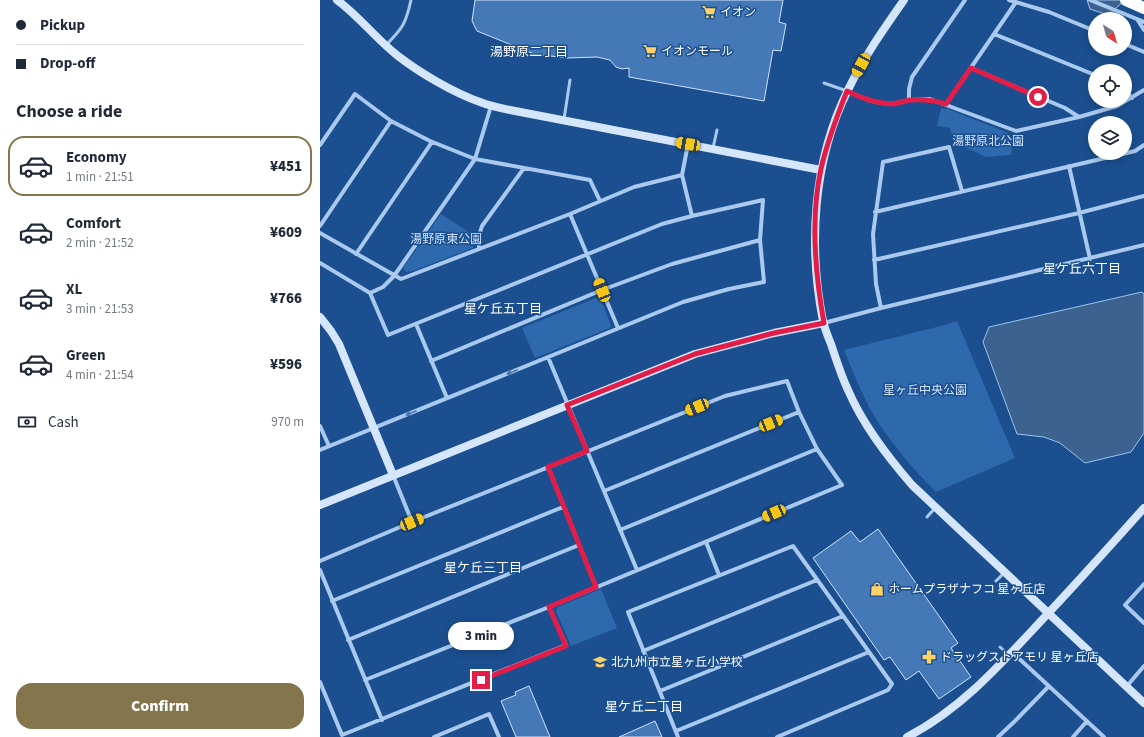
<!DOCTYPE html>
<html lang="en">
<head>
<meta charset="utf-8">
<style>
  :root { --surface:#fff; --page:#f6f6f7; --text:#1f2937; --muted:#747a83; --line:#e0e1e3; --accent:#84754c }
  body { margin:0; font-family:"Source Sans 3","Noto Sans JP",sans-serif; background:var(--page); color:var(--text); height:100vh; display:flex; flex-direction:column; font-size:15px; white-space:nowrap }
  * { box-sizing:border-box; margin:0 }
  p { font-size:13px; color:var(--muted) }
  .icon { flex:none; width:22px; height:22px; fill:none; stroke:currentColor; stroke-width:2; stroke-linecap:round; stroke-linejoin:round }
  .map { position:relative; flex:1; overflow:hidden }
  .side { display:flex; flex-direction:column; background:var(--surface); width:320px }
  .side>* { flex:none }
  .banner { display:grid; align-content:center; height:88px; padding:0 16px; background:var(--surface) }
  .needle { width:26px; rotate:143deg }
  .fabs { position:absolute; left:768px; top:12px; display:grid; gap:8px }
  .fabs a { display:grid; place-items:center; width:44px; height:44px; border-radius:50%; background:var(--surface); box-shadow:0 2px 10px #0003; font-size:20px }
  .end { position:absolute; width:18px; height:18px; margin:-9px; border:5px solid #e11d48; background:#fff; box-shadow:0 0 0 2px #fff }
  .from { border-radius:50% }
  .bubble { position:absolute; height:28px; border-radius:14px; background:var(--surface); box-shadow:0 2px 10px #0003; font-size:13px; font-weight:800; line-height:28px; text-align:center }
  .car { position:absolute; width:12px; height:24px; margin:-12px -6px; border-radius:5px; box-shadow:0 0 3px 1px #0007; background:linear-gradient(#f5c518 24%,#345 0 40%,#f5c518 0 76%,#345 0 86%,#f5c518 0) }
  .banner b { display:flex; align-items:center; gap:14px; height:38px; font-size:15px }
  .banner b+b { border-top:1px solid var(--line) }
  .banner i { width:10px; height:10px; background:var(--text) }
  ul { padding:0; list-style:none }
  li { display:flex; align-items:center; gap:12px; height:60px; margin:0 8px 6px; padding:0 8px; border:2px solid transparent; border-radius:16px }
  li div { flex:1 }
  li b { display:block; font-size:15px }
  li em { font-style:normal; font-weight:800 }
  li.selected { border-color:var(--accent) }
  li>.icon { width:36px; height:36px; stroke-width:1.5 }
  h2 { padding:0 16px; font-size:18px; line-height:48px }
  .pay { display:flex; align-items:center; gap:10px; height:44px; padding:0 16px; font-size:15px }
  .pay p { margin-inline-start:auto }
  .cta { display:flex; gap:8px; margin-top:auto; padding:8px 16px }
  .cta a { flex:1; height:46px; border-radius:16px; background:var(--accent); color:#fff; font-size:16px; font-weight:800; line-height:46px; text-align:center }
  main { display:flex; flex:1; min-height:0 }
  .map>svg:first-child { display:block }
</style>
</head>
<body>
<main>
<section class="side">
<div class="banner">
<b><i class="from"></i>Pickup</b>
<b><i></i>Drop-off</b>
</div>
<h2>Choose a ride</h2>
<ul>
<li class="selected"><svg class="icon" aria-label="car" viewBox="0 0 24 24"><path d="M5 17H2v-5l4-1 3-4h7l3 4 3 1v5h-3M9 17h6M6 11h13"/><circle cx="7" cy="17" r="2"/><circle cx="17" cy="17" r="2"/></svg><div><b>Economy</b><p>1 min · 21:51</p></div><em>¥451</em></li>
<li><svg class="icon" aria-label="car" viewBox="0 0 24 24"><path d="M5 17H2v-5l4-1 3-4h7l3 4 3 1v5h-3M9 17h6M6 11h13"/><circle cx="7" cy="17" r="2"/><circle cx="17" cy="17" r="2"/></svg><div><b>Comfort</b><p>2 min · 21:52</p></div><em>¥609</em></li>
<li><svg class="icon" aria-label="car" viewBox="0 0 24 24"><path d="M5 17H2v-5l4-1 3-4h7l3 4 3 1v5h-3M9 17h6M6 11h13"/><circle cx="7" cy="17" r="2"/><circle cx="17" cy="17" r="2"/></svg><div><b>XL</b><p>3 min · 21:53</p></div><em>¥766</em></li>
<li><svg class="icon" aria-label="car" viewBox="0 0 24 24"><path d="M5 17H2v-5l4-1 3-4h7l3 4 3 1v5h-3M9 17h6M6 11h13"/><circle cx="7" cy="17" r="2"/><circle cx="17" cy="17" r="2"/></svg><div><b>Green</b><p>4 min · 21:54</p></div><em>¥596</em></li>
</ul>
<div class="pay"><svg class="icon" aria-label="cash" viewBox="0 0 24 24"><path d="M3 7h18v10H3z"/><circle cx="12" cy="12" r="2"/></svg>Cash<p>970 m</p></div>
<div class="cta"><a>Confirm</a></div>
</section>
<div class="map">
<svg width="824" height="737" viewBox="0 0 824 737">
  <rect width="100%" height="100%" fill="#1b4f8f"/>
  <path fill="#2e69ad" d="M621 108 628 109 688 133 686 138 693 140 691 155 666 157 634 142 630 128 617 126Z
    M121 214 155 236 153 248 93 271 86 272 83 268Z
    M276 298 281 300 291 325 290 328 215 358 202 328Z
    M637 321 695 458 616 492C591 467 568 440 550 409 540 390 532 370 524 350L625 325Z
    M281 589 297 628 251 646 236 611 238 607Z"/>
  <path fill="#3c6290" stroke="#9cc4f0" d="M767 0H805L788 15 770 9Z
    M822 292 824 294V433L811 452 765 463 740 443 724 437 697 434 663 342 669 327Z"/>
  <path fill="#4478b7" stroke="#cfe3fa" d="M155 0H463L459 22 466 24 461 51 453 50 444 101 309 77V68L302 69 296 67 290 60 277 57 247 58 214 54 157 31 152 21Z
    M558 529 638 643 631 648 651 677 619 699 599 671 586 680 570 657 564 660 493 558 531 531 540 542Z
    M209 686 230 737H196L181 701 196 695 195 692Z
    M335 721 342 737H299Z"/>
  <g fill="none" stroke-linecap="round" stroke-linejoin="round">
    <path stroke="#a9c9ee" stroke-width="3" d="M66 45C83 28 86 23 91 0
      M504 83 527 91
      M244 119 250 80
      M393 148 397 130
      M607 517 615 508
      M676 581 685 572
      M680 647 689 655"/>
    <path stroke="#a9c9ee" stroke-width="4" d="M689 0 729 12 775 31
      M770 0 824 22
      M817 19 824 30
      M674 34 775 75
      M805 44 824 52
      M651 68 745 108 759 117
      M527 91 548 100 561 103 573 104 589 100 610 99 696 131 759 117 797 106 824 90
      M805 91 812 98
      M589 100V89L592 77 645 0
      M626 104 696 2
      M368 144 362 175 372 216
      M0 145 35 94 71 121 110 141 155 159 270 180 280 201
      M749 166 770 259
      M555 212 815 151 824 145
      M250 214 298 328
      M0 226 71 121
      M0 233 81 279 250 214 314 187 362 175
      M159 249V236L162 226 204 168
      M36 254 112 142
      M554 260 759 213 824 196
      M0 263 50 293 68 335 342 224 372 216 443 200 440 240 444 282 409 289 363 302 0 450
      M50 293 63 287 74 276 155 159 171 106
      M561 308 556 284 553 234 563 162 629 147 642 191
      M504 323 561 308 824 245
      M96 324 127 398
      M228 357 317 570
      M111 361 282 290 352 264 440 240
      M0 426 9 446
      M228 467 276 587
      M73 475 92 522
      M284 491 479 412
      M300 530 497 449
      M386 542 399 575
      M0 561 92 522 405 396 467 381 479 412 497 449 522 485 229 607 45 680
      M0 570 62 720
      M824 584 805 605 824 623
      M12 601 243 507
      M28 640 259 545
      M323 651 497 580
      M692 652 784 737
      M0 682 22 735 246 645 229 607
      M807 686 824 666
      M340 691 523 616
      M356 731 549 652
      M114 737 169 714 179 737
      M358 737 308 612 473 546 572 684 568 690 457 737
      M678 737 695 721 729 686
      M753 737 767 721"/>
    <path stroke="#d6e6fa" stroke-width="8" d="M17 0C40 17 56 39 78 56 100 73 134 93 160 102 170 106 180 108 190 110L501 170
      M584 0C564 29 543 58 528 90 493 160 488 245 503 321 505 329 508 337 511 344 516 359 521 375 528 390 543 425 567 456 592 485L824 703
      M0 317 11 331 19 344 73 475
      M0 505 375 354 454 333 504 323
      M587 737C640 710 680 665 720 622 755 585 790 546 824 508"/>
    <path stroke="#fff" stroke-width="12" d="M806 0 824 8"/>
  </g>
  <defs><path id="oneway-solid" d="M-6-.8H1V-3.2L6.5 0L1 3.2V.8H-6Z"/></defs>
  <g fill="#4674ac">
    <use href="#oneway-solid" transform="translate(192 372) rotate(158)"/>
    <use href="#oneway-solid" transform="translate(91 413) rotate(158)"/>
  </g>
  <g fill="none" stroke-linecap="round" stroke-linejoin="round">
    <path stroke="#e11d48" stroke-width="5" d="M161 680 246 646 229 607 276 587 228 467 267 451 247 405 375 354 454 333 504 323C495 273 490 219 501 169 507 142 517 116 527 91 541 98 555 103 571 104 577 104 584 101 590 100 604 99 613 100 626 104L651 68 718 97"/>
  </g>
  <defs>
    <g id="supermarket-bare" transform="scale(1.08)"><path d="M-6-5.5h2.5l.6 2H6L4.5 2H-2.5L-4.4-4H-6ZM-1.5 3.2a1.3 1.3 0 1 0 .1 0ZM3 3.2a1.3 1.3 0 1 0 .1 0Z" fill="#ffd166" stroke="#1b4f8f" stroke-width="2.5" paint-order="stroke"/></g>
    <g id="shop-bare" transform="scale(1.08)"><path d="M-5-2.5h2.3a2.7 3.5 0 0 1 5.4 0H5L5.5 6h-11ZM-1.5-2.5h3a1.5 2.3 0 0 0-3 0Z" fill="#ffd166" stroke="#1b4f8f" stroke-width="2.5" paint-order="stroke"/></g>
    <g id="pharmacy-bare" transform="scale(1.08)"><path d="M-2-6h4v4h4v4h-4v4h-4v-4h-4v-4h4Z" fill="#ffd166" stroke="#1b4f8f" stroke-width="2.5" paint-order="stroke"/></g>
    <g id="school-bare" transform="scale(1.08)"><path d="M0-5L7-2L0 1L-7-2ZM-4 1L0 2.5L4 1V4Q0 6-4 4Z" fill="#ffd166" stroke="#1b4f8f" stroke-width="2.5" paint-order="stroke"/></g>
  </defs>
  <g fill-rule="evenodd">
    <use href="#supermarket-bare" x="389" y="12"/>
    <use href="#supermarket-bare" x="330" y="51"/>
    <use href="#shop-bare" x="557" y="589"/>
    <use href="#pharmacy-bare" x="609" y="657"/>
    <use href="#school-bare" x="280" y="662"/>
  </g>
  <g text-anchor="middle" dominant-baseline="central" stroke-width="3" stroke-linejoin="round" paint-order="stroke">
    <g font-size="12" fill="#fff" stroke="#1b4f8f" text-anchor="start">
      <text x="400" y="12">イオン</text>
      <text x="341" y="51">イオンモール</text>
      <text x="568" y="589">ホームプラザナフコ 星ヶ丘店</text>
      <text x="620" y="657">ドラッグストアモリ 星ヶ丘店</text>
      <text x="291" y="662">北九州市立星ヶ丘小学校</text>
    </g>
    <g font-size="12" fill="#cfe3fa" stroke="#1b4f8f">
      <text x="668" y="141">湯野原北公園</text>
      <text x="126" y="239">湯野原東公園</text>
      <text x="605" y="390">星ヶ丘中央公園</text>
    </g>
    <g font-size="13" fill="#fff" stroke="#1b4f8f">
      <text x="209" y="52">湯野原二丁目</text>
      <text x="762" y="269">星ケ丘六丁目</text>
      <text x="183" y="309">星ケ丘五丁目</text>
      <text x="163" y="568">星ケ丘三丁目</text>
      <text x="324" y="707">星ケ丘二丁目</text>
    </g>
  </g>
</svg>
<div class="fabs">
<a><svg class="needle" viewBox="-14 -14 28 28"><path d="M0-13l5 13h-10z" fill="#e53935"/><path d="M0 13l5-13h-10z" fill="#747a83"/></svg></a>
<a><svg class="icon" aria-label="locate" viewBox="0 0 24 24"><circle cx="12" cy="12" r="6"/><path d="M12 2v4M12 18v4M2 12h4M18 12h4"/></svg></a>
<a><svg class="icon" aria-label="layers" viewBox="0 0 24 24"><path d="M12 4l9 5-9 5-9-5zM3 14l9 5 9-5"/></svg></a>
</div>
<i class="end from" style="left:718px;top:97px"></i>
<i class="end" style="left:161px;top:680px"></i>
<div class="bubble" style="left:128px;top:622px;width:66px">3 min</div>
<i class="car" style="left:541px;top:65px;rotate:209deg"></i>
<i class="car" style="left:368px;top:144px;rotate:280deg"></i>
<i class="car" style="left:282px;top:290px;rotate:338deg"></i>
<i class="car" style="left:377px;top:407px;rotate:248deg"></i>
<i class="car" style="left:451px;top:423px;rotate:68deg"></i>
<i class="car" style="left:454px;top:513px;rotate:247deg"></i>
<i class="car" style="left:92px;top:522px;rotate:68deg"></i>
</div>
</main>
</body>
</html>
